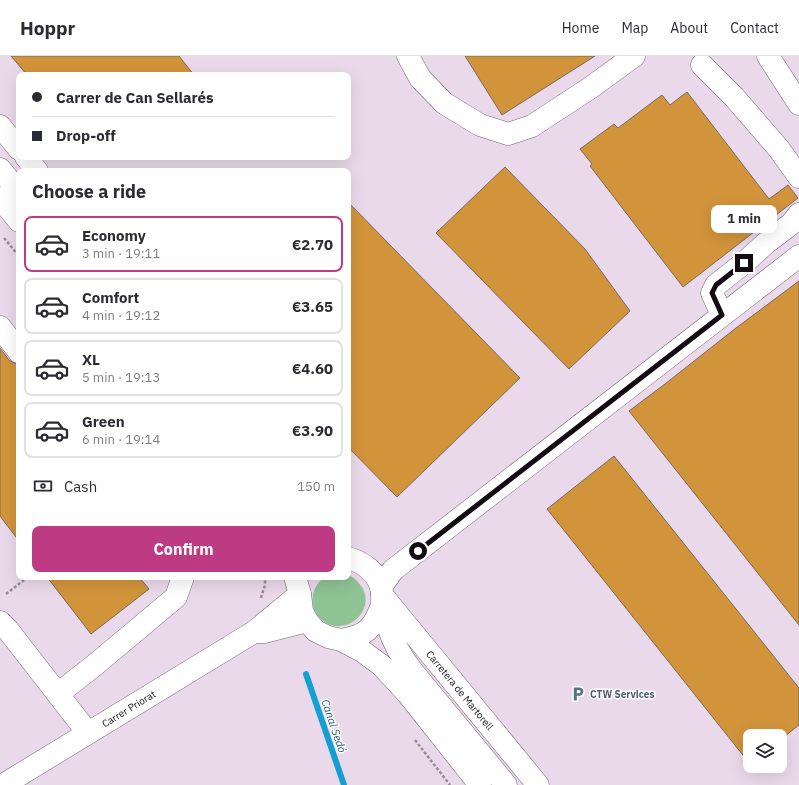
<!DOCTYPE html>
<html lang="en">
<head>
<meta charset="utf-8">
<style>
  :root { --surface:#fff; --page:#f7f7f7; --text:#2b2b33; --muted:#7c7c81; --line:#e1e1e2; --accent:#bd3b83 }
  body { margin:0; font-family:"IBM Plex Sans",sans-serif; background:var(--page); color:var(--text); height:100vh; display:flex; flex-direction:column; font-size:15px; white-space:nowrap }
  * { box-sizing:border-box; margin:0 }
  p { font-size:13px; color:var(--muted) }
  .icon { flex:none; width:22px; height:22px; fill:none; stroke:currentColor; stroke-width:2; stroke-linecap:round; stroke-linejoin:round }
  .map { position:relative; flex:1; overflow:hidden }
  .drawer { position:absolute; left:16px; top:112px; width:335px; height:412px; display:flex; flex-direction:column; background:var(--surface); border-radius:8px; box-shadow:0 4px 16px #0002 }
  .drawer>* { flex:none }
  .hud { position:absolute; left:16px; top:16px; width:335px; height:88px; border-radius:8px; box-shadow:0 4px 16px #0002; display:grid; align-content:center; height:88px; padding:0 16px; background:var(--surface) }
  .buttons { position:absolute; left:743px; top:673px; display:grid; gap:8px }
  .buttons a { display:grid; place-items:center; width:44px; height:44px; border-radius:8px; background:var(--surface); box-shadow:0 4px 16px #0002; font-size:20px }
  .end { position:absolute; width:18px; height:18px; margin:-9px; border:5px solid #120c12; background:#fff; box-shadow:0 0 0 2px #fff }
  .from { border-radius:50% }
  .bubble { position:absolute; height:28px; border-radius:8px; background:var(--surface); box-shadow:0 4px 16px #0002; font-size:13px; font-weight:800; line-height:28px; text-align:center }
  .hud b { display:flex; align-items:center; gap:14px; height:38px; font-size:15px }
  .hud b+b { border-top:1px solid var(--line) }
  .hud i { width:10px; height:10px; background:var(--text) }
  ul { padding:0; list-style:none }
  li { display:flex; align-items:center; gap:12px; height:56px; margin:0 8px 6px; padding:0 8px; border:2px solid var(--line); border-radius:8px }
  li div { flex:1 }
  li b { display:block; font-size:15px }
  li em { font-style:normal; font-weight:800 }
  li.selected { border-color:var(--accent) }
  li>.icon { width:36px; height:36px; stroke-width:1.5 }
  h2 { padding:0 16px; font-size:18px; line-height:48px }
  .pay { display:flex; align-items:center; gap:10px; height:44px; padding:0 16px; font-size:15px }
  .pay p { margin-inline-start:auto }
  .action { display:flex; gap:8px; margin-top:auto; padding:8px 16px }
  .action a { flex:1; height:46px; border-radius:8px; background:var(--accent); color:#fff; font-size:16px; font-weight:800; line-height:46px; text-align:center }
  header { display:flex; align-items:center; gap:24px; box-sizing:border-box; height:56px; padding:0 20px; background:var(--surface); border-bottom:1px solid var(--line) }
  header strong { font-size:19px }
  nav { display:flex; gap:22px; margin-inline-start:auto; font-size:14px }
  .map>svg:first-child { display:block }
</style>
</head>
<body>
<header>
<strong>Hoppr</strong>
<nav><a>Home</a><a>Map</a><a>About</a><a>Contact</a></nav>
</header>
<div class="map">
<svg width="799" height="729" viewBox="0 0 799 729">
  <rect width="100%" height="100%" fill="#ead9ea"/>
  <path fill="#8ec394" d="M348 519C354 521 358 526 362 531 377 557 342 583 321 563 311 554 310 539 317 529 319 526 322 522 326 521 333 520 341 521 348 521Z"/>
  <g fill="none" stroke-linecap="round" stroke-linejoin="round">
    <path stroke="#139fd0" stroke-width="6" d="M306 618 344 729"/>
  </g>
  <path fill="#d2943b" stroke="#786b5b" d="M11 0H179L194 19H27Z
    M465 0H595L502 59Z
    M687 36 769 143 788 129 798 142 683 231 590 110 592 108 580 93 614 68 618 72 662 39 670 49Z
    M505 111 585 193 630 255 569 313 436 177Z
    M348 146 520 322 397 441 348 391Z
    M799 225V569L629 355 665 328 736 272Z
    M0 292 9 304 14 307 19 308V485L0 460Z
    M614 400 799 632V669L780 684V680H750V708L547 453Z
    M47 521H139L149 533 91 578Z"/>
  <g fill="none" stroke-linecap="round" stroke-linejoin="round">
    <g stroke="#746574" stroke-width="23">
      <g id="minor">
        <path d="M408 0 420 22 444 47 480 69 508 78 532 70 590 32 634 0"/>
        <path d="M768 0 799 48"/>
        <path d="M702 9 734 41 779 93 799 121"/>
        <path d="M0 70 19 93"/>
        <path d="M26 101 37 115"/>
        <path d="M722 259 712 237 716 229 744 207 766 187 791 168 799 158"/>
        <path d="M0 271 19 296"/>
        <path d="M381 531 393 514 799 200"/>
        <path id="s1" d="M382 539 538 729"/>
        <path d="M0 566 8 574 88 677"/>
        <path d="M255 576H264L307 565"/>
        <path d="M58 638 96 608 176 541 183 521"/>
        <path id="s2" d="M3 729 254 576 300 538"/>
      </g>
    </g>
    <g stroke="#746574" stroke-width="23">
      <path id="major" d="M0 113 19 136
        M0 142 19 165
        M348 502C363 506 376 516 381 531 383 537 382 543 382 550 383 556 386 564 388 570 393 587 402 602 413 616L506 729
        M295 521 300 538 302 555 307 565 316 575 328 581 341 584 362 595 381 609 408 638 480 729
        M341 584C366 580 373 573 382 549"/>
    </g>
    <path stroke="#988b98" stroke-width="2.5" stroke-dasharray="3 2" stroke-linecap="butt" d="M4 182 19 200
      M6 538 28 521
      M261 542 265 529V521
      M415 684 450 729"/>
    <use href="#minor" stroke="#fff" stroke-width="22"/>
    <use href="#major" stroke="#fff" stroke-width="22"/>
  </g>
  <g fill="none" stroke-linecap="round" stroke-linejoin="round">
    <path stroke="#120c12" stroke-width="5" d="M418 495 722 259 712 237 716 229 744 207"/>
  </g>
  <defs>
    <g id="parking-bare" transform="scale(1.2)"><path d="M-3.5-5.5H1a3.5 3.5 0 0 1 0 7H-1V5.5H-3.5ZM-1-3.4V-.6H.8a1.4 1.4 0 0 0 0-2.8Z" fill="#5c6f8a" stroke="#fff" stroke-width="2.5" paint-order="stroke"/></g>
  </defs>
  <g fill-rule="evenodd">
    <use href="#parking-bare" x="578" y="638"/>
  </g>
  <g text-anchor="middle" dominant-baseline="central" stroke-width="3" stroke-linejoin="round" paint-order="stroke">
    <g font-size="10" fill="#120c12" stroke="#fff">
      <text stroke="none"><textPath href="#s1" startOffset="123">Carretera de Martorell</textPath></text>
      <text stroke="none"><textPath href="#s2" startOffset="147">Carrer Priorat</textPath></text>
    </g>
    <g font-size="10" font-weight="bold" fill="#4e5e75" stroke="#fff" text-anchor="start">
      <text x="590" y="638">CTW Services</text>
    </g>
    <g font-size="11" font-style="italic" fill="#2c5c72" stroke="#fff">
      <text transform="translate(334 670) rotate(71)">Canal Sedó</text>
    </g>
  </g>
</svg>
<div class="buttons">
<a><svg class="icon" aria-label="layers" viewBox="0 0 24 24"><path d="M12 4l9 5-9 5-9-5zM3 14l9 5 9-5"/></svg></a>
</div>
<i class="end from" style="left:418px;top:495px"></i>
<i class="end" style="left:744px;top:207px"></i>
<div class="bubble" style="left:711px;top:149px;width:66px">1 min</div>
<div class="hud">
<b><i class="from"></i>Carrer de Can Sellarés</b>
<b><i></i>Drop-off</b>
</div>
<section class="drawer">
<h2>Choose a ride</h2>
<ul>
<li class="selected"><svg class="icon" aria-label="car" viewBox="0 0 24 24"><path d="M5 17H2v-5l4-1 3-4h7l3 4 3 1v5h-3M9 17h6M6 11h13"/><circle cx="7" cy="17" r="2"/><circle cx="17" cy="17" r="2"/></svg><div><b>Economy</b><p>3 min · 19:11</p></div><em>€2.70</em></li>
<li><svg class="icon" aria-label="car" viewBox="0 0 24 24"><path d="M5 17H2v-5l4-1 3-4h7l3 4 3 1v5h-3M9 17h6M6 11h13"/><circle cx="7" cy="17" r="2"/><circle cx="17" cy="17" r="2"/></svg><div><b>Comfort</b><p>4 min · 19:12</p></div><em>€3.65</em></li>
<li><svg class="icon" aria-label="car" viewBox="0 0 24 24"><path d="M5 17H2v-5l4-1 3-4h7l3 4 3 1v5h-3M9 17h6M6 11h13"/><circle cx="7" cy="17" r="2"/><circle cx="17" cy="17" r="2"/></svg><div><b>XL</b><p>5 min · 19:13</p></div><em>€4.60</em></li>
<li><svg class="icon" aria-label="car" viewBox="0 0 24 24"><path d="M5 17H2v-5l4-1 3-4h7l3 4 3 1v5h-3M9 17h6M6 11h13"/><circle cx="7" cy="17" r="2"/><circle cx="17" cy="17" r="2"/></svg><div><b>Green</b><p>6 min · 19:14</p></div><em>€3.90</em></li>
</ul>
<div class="pay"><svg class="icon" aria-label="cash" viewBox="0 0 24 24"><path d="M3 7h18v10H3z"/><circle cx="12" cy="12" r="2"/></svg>Cash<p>150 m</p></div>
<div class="action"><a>Confirm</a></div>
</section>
</div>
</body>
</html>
